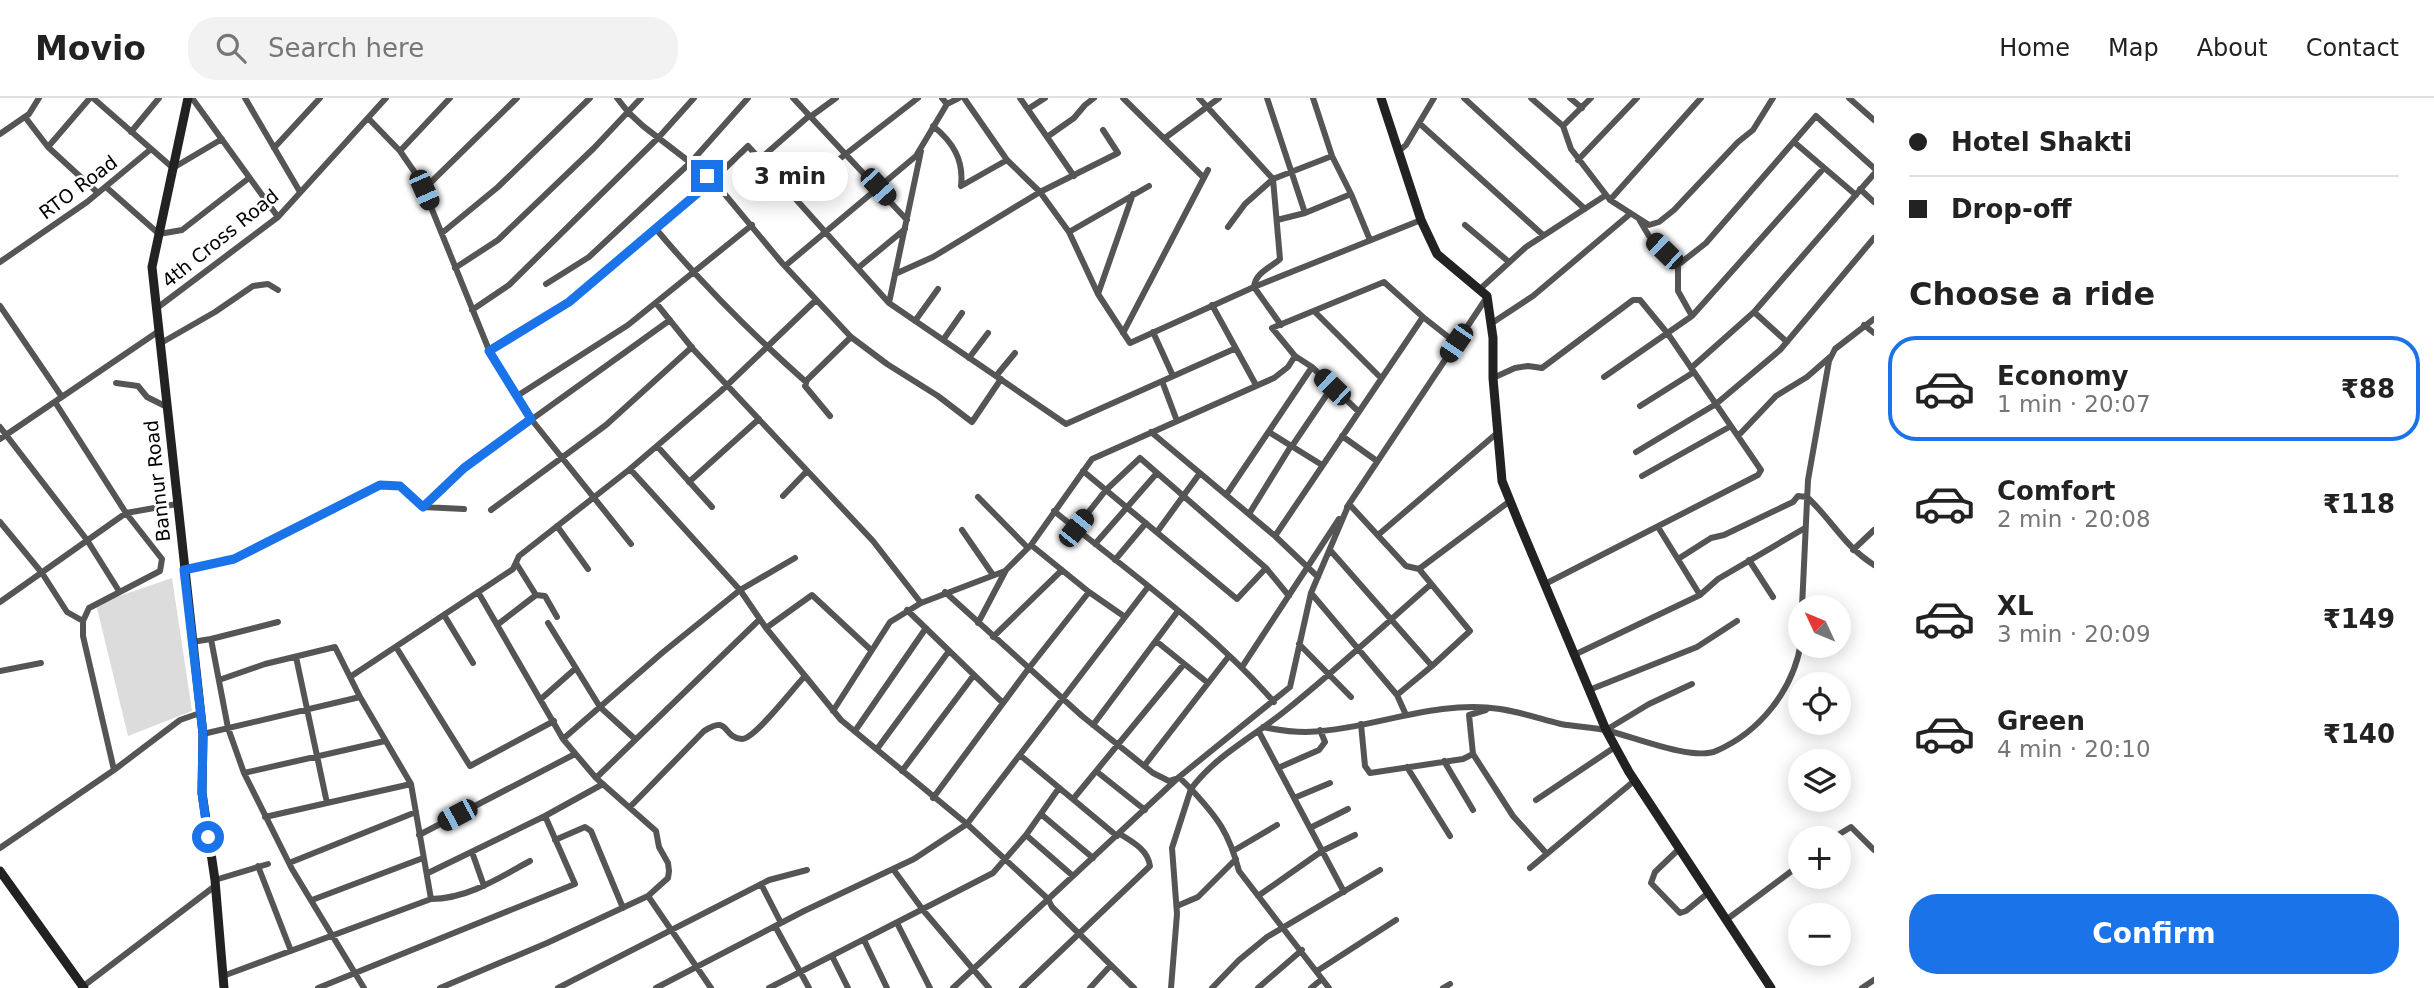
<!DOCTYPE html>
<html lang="en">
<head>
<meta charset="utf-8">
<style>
  :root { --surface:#fff; --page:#f2f2f2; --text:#222; --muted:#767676; --line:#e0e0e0; --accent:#1a73e8 }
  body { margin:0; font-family:"DejaVu Sans",sans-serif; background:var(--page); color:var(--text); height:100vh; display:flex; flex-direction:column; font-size:26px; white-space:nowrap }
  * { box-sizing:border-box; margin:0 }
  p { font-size:23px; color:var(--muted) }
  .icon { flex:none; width:38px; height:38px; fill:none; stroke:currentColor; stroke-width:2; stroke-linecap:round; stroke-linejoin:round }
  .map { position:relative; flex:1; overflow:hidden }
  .drawer { display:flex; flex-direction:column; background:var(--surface); width:560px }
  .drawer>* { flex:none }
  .hud { display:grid; align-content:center; height:154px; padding:0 35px; background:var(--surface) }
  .needle { width:46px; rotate:314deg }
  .tools { position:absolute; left:1788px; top:497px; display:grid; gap:14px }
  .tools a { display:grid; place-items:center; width:63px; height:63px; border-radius:50%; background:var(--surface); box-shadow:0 4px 18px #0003; font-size:35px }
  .end { position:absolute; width:32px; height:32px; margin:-16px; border:9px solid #1a73e8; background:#fff; box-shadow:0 0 0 4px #fff }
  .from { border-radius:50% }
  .bubble { position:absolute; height:49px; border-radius:24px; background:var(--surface); box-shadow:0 4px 18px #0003; font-size:23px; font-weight:700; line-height:49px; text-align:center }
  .car { position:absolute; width:21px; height:42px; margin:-21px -10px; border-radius:9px; box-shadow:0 0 5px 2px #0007; background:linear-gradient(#222 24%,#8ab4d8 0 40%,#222 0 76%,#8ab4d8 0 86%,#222 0) }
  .hud b { display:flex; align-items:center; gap:24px; height:66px; font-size:26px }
  .hud b+b { border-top:2px solid var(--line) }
  .hud i { width:18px; height:18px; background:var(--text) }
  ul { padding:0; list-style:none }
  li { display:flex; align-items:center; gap:21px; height:105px; margin:0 14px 10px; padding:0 21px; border:4px solid transparent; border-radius:28px }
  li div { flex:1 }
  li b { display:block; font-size:26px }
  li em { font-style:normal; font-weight:700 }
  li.current { border-color:var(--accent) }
  li>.icon { width:63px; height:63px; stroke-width:1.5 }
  h2 { padding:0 35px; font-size:32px; line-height:84px }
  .button { display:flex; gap:14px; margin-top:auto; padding:14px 35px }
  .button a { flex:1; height:80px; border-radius:28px; background:var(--accent); color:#fff; font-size:28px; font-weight:700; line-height:80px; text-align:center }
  header { display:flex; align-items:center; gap:42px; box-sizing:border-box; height:98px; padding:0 35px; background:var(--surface); border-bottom:2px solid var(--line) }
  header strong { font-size:33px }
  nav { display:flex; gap:38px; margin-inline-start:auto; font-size:24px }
  .search { width:490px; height:63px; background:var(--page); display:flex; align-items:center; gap:18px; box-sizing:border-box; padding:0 24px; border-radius:28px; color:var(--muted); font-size:26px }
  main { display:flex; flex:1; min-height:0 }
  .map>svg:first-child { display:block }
</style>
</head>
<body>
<header>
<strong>Movio</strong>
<div class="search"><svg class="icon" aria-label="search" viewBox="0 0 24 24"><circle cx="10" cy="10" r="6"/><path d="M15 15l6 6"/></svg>Search here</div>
<nav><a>Home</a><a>Map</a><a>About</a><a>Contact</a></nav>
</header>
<main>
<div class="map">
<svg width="1874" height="890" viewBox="0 0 1874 890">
  <rect width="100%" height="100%" fill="#fff"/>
  <path fill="#dcdcdc" d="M172 480 192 613 128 638 96 506Z"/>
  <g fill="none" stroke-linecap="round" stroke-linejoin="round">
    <path stroke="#555" stroke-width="6" d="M93 0 173 70 222 41
      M192 0 278 119
      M245 0 300 94
      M617 0 628 14 643 28 713 82 782 165 851 239 887 266 938 298 972 324 1001 281
      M793 0 907 122
      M942 0 947 6 959 0
      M964 0 1007 62 1040 94 1069 134 1098 196 1130 245 1254 189 1421 122
      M1020 0 1074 78
      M1123 0 1204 80
      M1199 0 1273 81 1280 161C1270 170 1255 175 1254 189L1281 227
      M1267 0 1305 115
      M1313 0 1332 58 1351 96 1370 142
      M1464 0 1585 111
      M1531 0 1563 28 1571 51 1610 102 1649 127 1659 124 1674 112 1738 44 1753 32 1773 0
      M1570 0 1582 10
      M1849 0 1874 22
      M1028 11 1045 0
      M25 19 48 49 98 95
      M810 19 836 0
      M368 20 400 53 420 82 491 257 531 321 631 446
      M1419 25 1543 137
      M933 28C953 44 964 62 961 88
      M1563 28 1591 0
      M131 34 159 0
      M0 36 29 16 39 0
      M1047 39 1074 20 1085 7 1094 0
      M1165 40 1219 0
      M1794 44 1856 97
      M48 49 90 0
      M274 50 320 0
      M1400 52 1406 47 1434 0
      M400 53 450 0
      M760 61 809 18
      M1578 62 1637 0
      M961 88 1007 62
      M106 89 159 136 182 132 249 80
      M424 91 517 0
      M1860 91 1874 104
      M793 97 918 0
      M1610 102 1701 0
      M1277 122 1305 115 1351 96
      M1640 123 1649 138 1678 167V193L1692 218
      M1465 127 1509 164
      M1228 129 1245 106 1273 81 1332 58
      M656 131C702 186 752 236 806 284
      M1069 134 1149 88
      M442 135 498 89 590 0
      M0 164 87 104 151 51
      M1678 167 1706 145 1816 18 1874 70
      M785 168 916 58 947 6
      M455 170 498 142 594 50 641 0
      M858 170 905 131
      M895 176 933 159 1040 94 1118 55 1103 32
      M546 186 589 159 691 64 748 0
      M1480 191 1526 149 1606 97
      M1098 196 1133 96
      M656 205 693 251 873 443 921 505
      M889 205 921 53
      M1212 207 1256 287
      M0 208 62 299
      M157 210 278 119 386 0
      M472 212 509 187 659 39 694 0
      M1314 213 1381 280
      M1754 214 1787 244
      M915 223 938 191
      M1492 225 1533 198 1630 116
      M1864 227 1874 235
      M1153 234 1173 278
      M1123 235 1208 72
      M943 242 962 215
      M161 245 215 214 253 188 268 186 278 192
      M489 253 569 204 713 82 748 48 889 205 1066 326 1234 251
      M969 260 988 235
      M1691 270 1754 214 1874 76
      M996 278 1015 255
      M1604 279 1692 218 1824 70
      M1493 280 1515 270 1528 268 1542 270 1633 202H1640L1668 236 1761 372 1758 377 1545 486
      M1162 283 1177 323
      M116 285 138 288 147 299 167 309
      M517 298 628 227 752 127
      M55 304 126 415 162 461 160 473 89 510 83 523V538L114 672
      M1640 308 1694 274
      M1358 313 1312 269 1295 258 1272 230 1384 184 1423 219 1456 245
      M830 318 805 288 807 282 851 239
      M0 329 87 442 119 493
      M1151 334 1275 438 1318 479
      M1269 334 1322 367
      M1342 338 1377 363
      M1738 338 1776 298 1807 279 1830 259
      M0 341 159 233
      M657 348 712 409
      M1292 348 1332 289
      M1636 354 1716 306 1780 252 1874 140
      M630 371 740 492 766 530 841 622 967 726 1048 801 1052 809 1134 890
      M1083 373 1237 501 1266 470
      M1642 378 1731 328
      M689 384 759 321
      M1226 397 1312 269
      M783 398 807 373
      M978 399 1028 450
      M423 409 464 370 670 222
      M1347 409 1349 406 1406 468 1419 471 1470 533 1432 568 1397 597
      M491 412 606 327 692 249
      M1054 413C1129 474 1210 531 1274 604
      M1249 416 1291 348
      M0 424 42 475 67 514 83 523
      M557 428 588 471
      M1658 429 1700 497
      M1076 430 1106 392 1140 360 1266 470 1289 498
      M962 432 993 477
      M1157 434 1200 375
      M1378 437 1496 336
      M1275 438 1423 219
      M1095 446 1157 375
      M1031 447 1089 494 1125 519
      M1330 452 1432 568
      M1853 452 1874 432
      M1678 461 1711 440 1724 437 1793 404 1798 398 1807 399C1832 422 1844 448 1874 467
      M1115 462 1146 425
      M1749 462 1773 499
      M516 465 536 497
      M1419 471 1510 403
      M184 472 234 461 380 387 400 388 423 409 464 411
      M945 494 1082 618 1153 675 1169 683 1175 681
      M1311 495 1397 597 1406 617
      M0 504 126 415 177 406
      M1802 509 1808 382 1829 263 1835 251 1874 221
      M907 512 1003 605
      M444 517 473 565
      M548 525 600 609 635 641
      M978 525 1006 472 1031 447 1092 361 1274 280 1288 269 1295 258
      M497 527 536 497 545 498 557 519
      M766 530 812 497 871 552
      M993 539 1062 472
      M211 541 278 524
      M1156 543 1208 585
      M192 544 211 541 228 630 244 675 292 771 364 890
      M1299 546 1351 599
      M396 549 470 668 554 623
      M1574 557 1700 497 1718 481 1805 430
      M296 559 327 705
      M1242 569 1339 421
      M0 573 41 565
      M350 579 513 471 519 458 630 371 721 293 816 202
      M219 582 265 566 335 549 360 599 411 686 431 801
      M1589 592 1697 549 1737 523
      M541 601 576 570
      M1486 612 1469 617 1473 656 1513 718 1547 756
      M833 613 890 524 921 505 1005 473
      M1361 626 1365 668 1370 675 1463 661 1473 656
      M1093 627 1178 513
      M1263 629C1277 632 1291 634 1306 634 1371 632 1434 601 1500 611 1520 614 1541 621 1561 626 1577 629 1593 629 1609 633 1634 639 1693 663 1716 653 1760 634 1793 592 1801 545
      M1606 632 1649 606 1692 586
      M855 633 926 530
      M1259 634 1344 794
      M203 636 360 599
      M563 641 662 555 740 492 795 460
      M877 651 949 553
      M1021 658 1117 738
      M1444 663 1473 712
      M1144 668 1229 558
      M1407 669 1450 738
      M1278 670 1319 652 1325 644 1320 632
      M902 673 974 577
      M1096 673 1145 712
      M244 675 385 643
      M596 680 760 521
      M933 700 1029 570 1089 494
      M1074 700 1184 566
      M1294 700 1330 685
      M1536 702 1615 649
      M630 709 704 633C730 616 722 640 742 641 755 641 794 589 805 578
      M1042 717 1093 760
      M265 719 411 686
      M1310 730 1348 711
      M419 737 575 656
      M1026 737 1073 778
      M1833 740 1851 729 1874 752
      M555 742 585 729 591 733 623 810
      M0 750 114 672 180 622 200 615
      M1679 751 1655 774 1651 785 1680 815 1686 813 1708 795
      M1233 753 1277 727
      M472 754 484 788
      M289 765 416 714
      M258 768 291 853
      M1530 770 1634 683
      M893 771 923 812 989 890
      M428 775 545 718 603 686
      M215 782 268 766
      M761 786 781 825
      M648 798 711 890
      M1258 798 1322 753 1355 737
      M312 802 423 760
      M1177 808 1198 799 1236 761
      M1726 822 1801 766
      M897 825 930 890
      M775 828 809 890
      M864 842 887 890
      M832 858 848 890
      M1317 873 1396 822
      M223 878 431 801C467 801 499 780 530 763
      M81 890 215 788
      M318 890 575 786 545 718
      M440 890 547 845 648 798 668 780 669 773 668 765 659 749 656 733 596 680 563 641 478 494
      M558 890 769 782 807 772
      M656 890 804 813 914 761 967 726 1148 489
      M769 890 993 775 1026 737 1059 690
      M953 890 1179 679 1290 589 1311 495 1349 406 1487 199
      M1022 890 1150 768C1148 752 1133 744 1120 736
      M1090 890 1111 867
      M1171 890 1177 816 1172 750 1191 691 1179 679
      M1212 890 1239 862 1267 839 1380 772
      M1258 890 1302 852
      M1311 890 1322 881
      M1329 890 1239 773C1229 735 1218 720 1191 691 1215 658 1253 639 1285 613 1335 573 1382 529 1430 487
      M1443 890 1450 886
      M1862 890 1874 882"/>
    <path stroke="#222" stroke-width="9" d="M188 0 152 169 203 636 202 695 215 782 224 890
      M1381 0 1421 122 1437 156 1487 198 1493 240V280L1502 383 1519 425 1606 632 1629 674 1771 890
      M0 773 84 890"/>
  </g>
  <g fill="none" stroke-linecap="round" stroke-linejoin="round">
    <path stroke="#1a73e8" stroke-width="9" d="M208 739 202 695 203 636 184 472 234 461 380 387 400 388 423 409 464 370 531 321 489 253 569 204 713 82 707 78"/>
  </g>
  <g text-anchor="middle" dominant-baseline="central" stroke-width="5" stroke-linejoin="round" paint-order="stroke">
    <g font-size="19" fill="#000" stroke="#fff">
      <text transform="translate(78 89) rotate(-37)">RTO Road</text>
      <text transform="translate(220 140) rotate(-39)">4th Cross Road</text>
      <text transform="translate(157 383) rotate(-96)">Bannur Road</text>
    </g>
  </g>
</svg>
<div class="tools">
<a><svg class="needle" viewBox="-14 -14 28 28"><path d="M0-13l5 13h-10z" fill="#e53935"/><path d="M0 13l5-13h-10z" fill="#767676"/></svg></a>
<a><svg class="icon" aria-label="locate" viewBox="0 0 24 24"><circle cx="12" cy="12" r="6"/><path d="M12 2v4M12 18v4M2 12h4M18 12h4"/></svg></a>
<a><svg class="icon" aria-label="layers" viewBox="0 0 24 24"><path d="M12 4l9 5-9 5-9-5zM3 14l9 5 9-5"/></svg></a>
<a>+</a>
<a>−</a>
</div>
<i class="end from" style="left:208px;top:739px"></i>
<i class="end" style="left:707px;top:78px"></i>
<div class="bubble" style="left:732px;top:54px;width:116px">3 min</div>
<i class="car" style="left:878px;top:89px;rotate:138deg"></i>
<i class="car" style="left:424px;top:92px;rotate:156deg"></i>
<i class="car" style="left:1664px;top:153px;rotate:314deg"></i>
<i class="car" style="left:1456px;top:245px;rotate:214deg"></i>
<i class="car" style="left:1332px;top:289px;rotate:314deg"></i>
<i class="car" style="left:1076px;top:430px;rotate:39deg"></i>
<i class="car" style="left:457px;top:717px;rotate:242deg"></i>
</div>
<section class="drawer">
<div class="hud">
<b><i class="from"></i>Hotel Shakti</b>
<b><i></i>Drop-off</b>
</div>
<h2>Choose a ride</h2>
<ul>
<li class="current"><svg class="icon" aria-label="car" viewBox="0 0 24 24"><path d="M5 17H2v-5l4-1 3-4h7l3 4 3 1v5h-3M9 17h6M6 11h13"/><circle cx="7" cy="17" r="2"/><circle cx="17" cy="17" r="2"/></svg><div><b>Economy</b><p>1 min · 20:07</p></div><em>₹88</em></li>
<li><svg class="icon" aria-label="car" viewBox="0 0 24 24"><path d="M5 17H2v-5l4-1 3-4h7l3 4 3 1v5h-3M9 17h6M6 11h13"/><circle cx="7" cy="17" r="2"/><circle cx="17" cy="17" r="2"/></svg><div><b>Comfort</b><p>2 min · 20:08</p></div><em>₹118</em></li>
<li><svg class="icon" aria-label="car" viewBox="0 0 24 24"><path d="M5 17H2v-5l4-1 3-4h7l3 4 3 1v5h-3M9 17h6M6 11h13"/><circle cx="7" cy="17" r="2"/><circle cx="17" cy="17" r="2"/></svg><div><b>XL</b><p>3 min · 20:09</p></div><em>₹149</em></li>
<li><svg class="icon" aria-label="car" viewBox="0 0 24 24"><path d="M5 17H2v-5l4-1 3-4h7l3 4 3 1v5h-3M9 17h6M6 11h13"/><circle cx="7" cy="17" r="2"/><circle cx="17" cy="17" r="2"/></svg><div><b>Green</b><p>4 min · 20:10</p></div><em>₹140</em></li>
</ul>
<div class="button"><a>Confirm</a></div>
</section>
</main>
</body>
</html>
